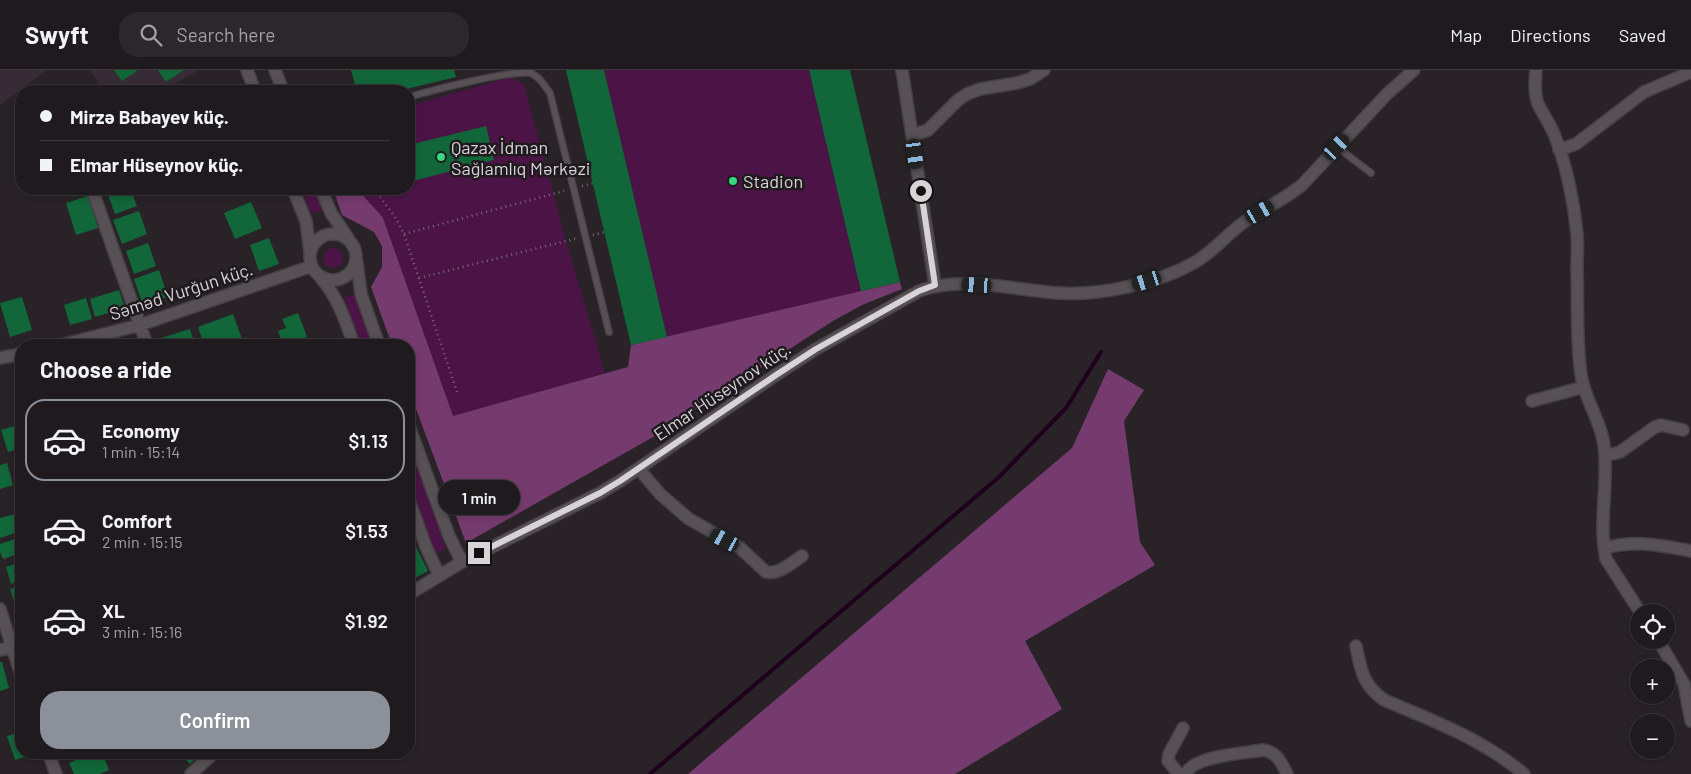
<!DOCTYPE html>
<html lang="en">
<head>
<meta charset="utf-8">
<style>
  :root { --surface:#1f1a1e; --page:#2c272b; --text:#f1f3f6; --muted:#a1a1a4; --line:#3c383c; --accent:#8c9099 }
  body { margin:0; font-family:Barlow,sans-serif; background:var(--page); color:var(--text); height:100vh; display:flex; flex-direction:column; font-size:19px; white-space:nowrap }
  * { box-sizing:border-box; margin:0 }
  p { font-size:16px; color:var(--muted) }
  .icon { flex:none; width:28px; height:28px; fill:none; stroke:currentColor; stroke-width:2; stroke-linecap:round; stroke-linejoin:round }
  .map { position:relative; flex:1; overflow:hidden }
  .details { position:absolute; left:15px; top:269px; width:400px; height:420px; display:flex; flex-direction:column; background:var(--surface); border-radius:20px; box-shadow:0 2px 8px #0003,0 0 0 1px var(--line) }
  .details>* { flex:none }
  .guide { position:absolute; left:15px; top:15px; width:400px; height:110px; border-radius:20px; box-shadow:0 2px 8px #0003,0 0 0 1px var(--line); display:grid; align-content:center; height:110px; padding:0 25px; background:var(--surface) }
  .controls { position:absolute; left:1630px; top:534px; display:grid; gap:10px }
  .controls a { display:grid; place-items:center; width:45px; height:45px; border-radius:50%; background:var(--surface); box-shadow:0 2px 8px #0003,0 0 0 1px var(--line); font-size:25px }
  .end { position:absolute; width:22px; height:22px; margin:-11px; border:6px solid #d7d3d6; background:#111; box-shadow:0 0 0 2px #111 }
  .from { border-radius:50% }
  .bubble { position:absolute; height:35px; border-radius:18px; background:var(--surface); box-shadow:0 2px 8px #0003,0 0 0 1px var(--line); font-size:16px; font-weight:600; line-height:35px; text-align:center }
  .car { position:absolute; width:15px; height:30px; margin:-15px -8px; border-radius:6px; box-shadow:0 0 4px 1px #0007; background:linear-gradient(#222 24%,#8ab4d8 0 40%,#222 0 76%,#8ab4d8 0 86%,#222 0) }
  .guide b { display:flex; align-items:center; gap:18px; height:48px; font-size:19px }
  .guide b+b { border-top:1px solid var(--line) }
  .guide i { width:12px; height:12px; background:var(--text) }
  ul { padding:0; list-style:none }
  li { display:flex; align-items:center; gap:15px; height:82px; margin:0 10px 8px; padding:0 15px; border:2px solid transparent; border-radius:20px }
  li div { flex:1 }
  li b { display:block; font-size:19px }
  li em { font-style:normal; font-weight:600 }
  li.active { border-color:var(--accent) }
  li>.icon { width:45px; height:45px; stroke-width:1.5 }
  h2 { padding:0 25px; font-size:22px; line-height:60px }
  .primary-button { display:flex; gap:10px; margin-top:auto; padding:10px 25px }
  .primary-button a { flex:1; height:58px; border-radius:20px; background:var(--accent); color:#fff; font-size:20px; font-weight:600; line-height:58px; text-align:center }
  header { display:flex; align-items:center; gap:30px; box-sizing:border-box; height:70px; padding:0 25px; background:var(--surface); border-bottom:1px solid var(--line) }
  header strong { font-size:24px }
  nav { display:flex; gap:28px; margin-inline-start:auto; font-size:18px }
  .search { width:350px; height:45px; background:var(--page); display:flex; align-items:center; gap:12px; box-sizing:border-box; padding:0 18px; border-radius:20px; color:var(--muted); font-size:19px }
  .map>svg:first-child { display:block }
</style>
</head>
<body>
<header>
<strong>Swyft</strong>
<div class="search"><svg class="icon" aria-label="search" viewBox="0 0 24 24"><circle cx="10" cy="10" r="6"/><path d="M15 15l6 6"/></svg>Search here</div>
<nav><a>Map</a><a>Directions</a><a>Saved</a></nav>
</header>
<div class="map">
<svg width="1691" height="704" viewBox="0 0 1691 704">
  <rect width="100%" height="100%" fill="#292328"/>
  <path fill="#372c35" d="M0 0H47L0 35Z
    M89 0H199L162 21H105Z"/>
  <path fill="#4c1446" d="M604 0H809L861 221 667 267Z
    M511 7 524 14 566 171 605 303 453 347 383 148C375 137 365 131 360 119H409V36Z
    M302 119H314L323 140 311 144Z
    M323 188a10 10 0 1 1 20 0a10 10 0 1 1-20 0Z
    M355 224 373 275H361L344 227Z
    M409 376 446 479 435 483 409 409Z"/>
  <path fill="#763b6e" d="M333 119H360C365 131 375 137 383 148L453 346 628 297 631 275 900 212 902 219 862 235 833 251 653 367 466 473 409 320V275H392L371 217 382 197V176L374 162 342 145Z
    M1108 299 1144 320 1124 351 1140 472 1155 495 1025 571 1062 639 955 704H688L1072 378Z"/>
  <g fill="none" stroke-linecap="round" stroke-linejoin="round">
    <path stroke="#1f001c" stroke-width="4" d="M650 704 999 407 1066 338 1101 282"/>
  </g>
  <path fill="#116739" d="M114 0H138L122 11Z
    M158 0H184L166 12Z
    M351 0H454L456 7 398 21H357Z
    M566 0H604L667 267 631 275Z
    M809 0H850L900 212 861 221Z
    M486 56 494 90 409 112V75Z
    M106 119H130L137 136 115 144Z
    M88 126 98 158 76 165 66 133Z
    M251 132 262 158 235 169 224 143Z
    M139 141 147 164 122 174 113 150Z
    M269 168 279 194 259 201 250 175Z
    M148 173 156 196 134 204 126 181Z
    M159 200 168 227 143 235 134 209Z
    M119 220 125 238 95 247 90 229Z
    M22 227 32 260 10 267 0 233Z
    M86 228 92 249 70 255 64 235Z
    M298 243 307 267 283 275 278 261 286 258 282 249Z
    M233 244 242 269 226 275H204L198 257Z
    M190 259 195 275H164L161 268Z
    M21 354V378L8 382 1 360Z
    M7 393 13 415 0 419V395Z
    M15 444 21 461 0 468V448Z
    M21 467V483L3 489 0 482V474Z
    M416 477 428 501 409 511V480Z
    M21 492V510L11 514 6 497Z
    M21 516V536L16 537 10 519Z
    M0 592H2L9 618 0 621Z
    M21 662V682L36 683 15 690 7 666Z
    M95 682H102L109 700 100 704H74L69 693Z
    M179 682H202L190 694Z"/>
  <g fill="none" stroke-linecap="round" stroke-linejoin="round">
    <g stroke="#444043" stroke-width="8">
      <path id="service" d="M409 27C434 20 509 0 531 3 540 7 544 15 550 23L609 262
        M1337 77 1371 103"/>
    </g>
    <g stroke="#444043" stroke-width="14">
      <path id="minor" d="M247 0 255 21
        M275 0 283 21
        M902 0 935 215
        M1536 0C1535 11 1534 23 1538 34 1543 44 1550 54 1554 64 1566 93 1574 132 1577 164 1578 175 1577 186 1577 198 1578 233 1576 269 1581 304 1584 329 1601 350 1604 375 1609 413 1598 451 1606 489L1640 542
        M913 65 928 60 958 30 967 24 980 19 1017 13 1030 9 1044 0
        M1559 80 1576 74 1644 22 1691 2
        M92 119 147 275
        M293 119 306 151 310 182
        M321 119 331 143 348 168
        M310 187a23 23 0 1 1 46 0a23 23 0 1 1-46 0Z
        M357 193 361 224 379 275
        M320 207C338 227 345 250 354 275
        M61 275 140 255 312 196
        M0 288 21 284
        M1532 331 1584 317
        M409 356 449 466 462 492
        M1605 386 1620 382 1655 357 1661 355 1683 360
        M639 399 660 424 689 449 739 477 766 502C779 505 791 493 802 486
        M409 430 426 477 439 505
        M1604 478C1637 470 1658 475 1691 481
        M409 524 462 492 600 423 620 411 776 305 816 279 919 221C962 205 1013 220 1058 223 1101 226 1160 213 1197 191 1216 179 1229 162 1247 150 1265 138 1285 129 1302 115L1387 24 1414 0
        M0 539 21 605
        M1658 570 1684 614 1691 651
        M1356 576C1361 601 1363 615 1384 630 1434 651 1482 669 1524 704
        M0 580 21 575
        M48 682 56 704
        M191 704 215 682
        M1179 704 1168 691 1169 684 1183 658
        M1186 704C1192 686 1245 683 1263 680 1277 682 1281 692 1287 704"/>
    </g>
    <path stroke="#757074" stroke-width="2.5" stroke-dasharray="1 4" stroke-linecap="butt" d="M582 116 593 113
      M374 119 395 147 404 164 457 322
      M404 164 564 121
      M593 165 604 162
      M419 208 578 168"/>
    <use href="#service" stroke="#575156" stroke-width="5.5"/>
    <use href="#minor" stroke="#575156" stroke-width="11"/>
  </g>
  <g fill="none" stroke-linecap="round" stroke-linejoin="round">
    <path stroke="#d7d3d6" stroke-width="6" d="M479 483 600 423 620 411 776 305 816 279 919 221 935 215 921 121"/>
  </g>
  <g fill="#39d87f" stroke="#1f1a1e" stroke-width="2">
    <circle cx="441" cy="87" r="5"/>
    <circle cx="733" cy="111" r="5"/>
  </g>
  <g text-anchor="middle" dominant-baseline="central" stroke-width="5" stroke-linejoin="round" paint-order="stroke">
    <g font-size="18" fill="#d7d3d6" stroke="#1f1a1e" text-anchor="start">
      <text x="451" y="77">Qazax İdman<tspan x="451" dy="21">Sağlamlıq Mərkəzi</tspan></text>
      <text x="743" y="111">Stadion</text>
    </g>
    <g font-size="18" fill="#d7d3d6" stroke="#1f1a1e">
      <text transform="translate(181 221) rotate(-18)">Səməd Vurğun küç.</text>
      <text transform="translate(722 321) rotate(-34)">Elmar Hüseynov küç.</text>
    </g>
  </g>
</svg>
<div class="controls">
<a><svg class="icon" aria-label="locate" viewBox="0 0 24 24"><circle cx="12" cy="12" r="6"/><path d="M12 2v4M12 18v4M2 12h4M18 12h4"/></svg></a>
<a>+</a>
<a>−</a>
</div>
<i class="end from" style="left:921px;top:121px"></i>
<i class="end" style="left:479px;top:483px"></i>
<div class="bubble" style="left:438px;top:410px;width:82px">1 min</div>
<i class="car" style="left:1337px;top:77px;rotate:43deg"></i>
<i class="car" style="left:915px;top:84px;rotate:172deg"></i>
<i class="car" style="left:1260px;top:142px;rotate:60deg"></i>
<i class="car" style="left:1147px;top:211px;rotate:252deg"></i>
<i class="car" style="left:977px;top:215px;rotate:273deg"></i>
<i class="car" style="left:725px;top:470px;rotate:298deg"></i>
<div class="guide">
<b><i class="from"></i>Mirzə Babayev küç.</b>
<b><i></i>Elmar Hüseynov küç.</b>
</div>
<section class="details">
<h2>Choose a ride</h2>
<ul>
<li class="active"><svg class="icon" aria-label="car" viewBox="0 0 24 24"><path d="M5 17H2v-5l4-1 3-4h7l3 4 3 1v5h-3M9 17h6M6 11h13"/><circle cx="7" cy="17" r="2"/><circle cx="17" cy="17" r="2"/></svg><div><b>Economy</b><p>1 min · 15:14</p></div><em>$1.13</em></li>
<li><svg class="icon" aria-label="car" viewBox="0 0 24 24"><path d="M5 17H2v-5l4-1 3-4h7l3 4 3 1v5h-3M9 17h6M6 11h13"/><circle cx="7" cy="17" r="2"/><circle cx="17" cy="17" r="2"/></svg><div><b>Comfort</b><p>2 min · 15:15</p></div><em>$1.53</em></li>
<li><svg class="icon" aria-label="car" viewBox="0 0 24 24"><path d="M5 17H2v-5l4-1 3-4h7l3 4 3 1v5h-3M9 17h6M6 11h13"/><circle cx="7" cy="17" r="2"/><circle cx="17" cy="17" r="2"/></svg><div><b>XL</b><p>3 min · 15:16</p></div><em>$1.92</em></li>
</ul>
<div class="primary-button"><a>Confirm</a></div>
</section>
</div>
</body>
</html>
